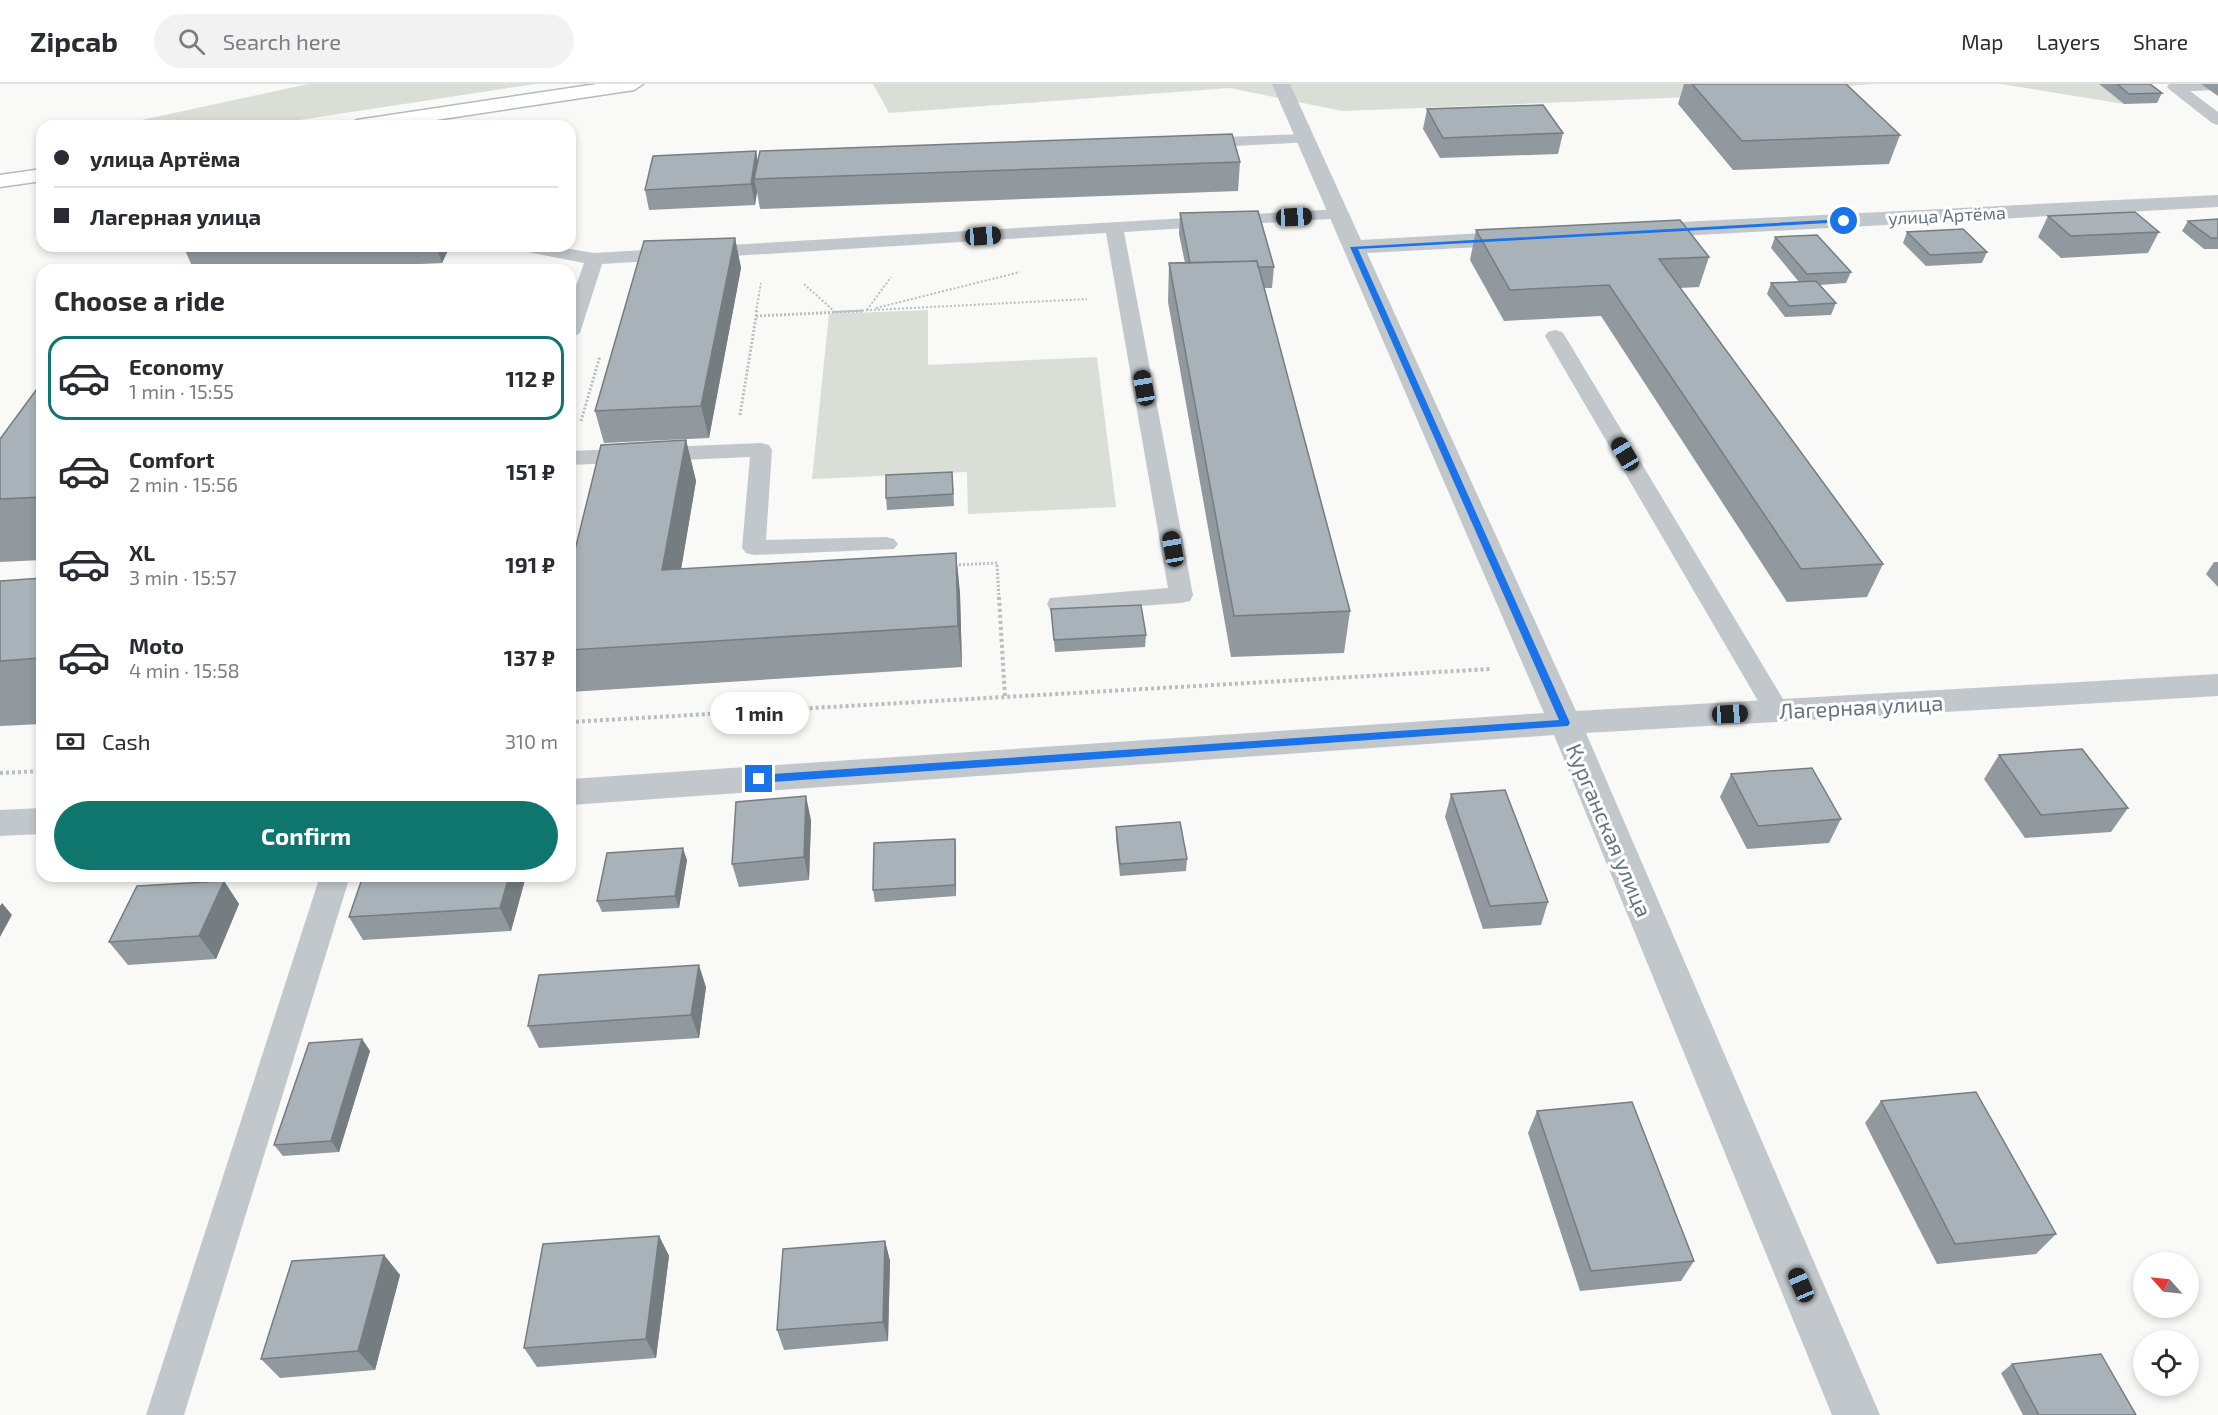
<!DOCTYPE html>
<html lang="en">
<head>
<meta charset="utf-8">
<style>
  :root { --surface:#fff; --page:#f2f2f3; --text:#2b2b33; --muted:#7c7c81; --line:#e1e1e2; --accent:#0f766e }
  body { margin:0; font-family:"Exo 2",sans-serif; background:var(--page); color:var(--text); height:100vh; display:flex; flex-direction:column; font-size:22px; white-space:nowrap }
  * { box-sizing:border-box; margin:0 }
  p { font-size:20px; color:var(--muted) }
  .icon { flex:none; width:33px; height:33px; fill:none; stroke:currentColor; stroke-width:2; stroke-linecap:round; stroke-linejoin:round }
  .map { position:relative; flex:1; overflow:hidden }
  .details { position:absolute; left:36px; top:180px; width:540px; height:618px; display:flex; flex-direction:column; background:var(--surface); border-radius:18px; box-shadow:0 3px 9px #0003 }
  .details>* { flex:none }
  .guide { position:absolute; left:36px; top:36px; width:540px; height:132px; border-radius:18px; box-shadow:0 3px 9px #0003; display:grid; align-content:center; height:132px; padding:0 18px; background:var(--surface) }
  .needle { width:39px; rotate:297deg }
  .controls { position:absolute; left:2133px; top:1168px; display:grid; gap:12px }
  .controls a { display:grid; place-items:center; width:66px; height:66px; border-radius:50%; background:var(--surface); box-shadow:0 3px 9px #0003; font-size:30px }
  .end { position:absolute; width:27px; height:27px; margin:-14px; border:8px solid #1a73e8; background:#fff; box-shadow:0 0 0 3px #fff }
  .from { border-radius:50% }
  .bubble { position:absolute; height:42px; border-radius:21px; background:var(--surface); box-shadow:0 3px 9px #0003; font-size:20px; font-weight:700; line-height:42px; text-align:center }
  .car { position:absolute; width:18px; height:36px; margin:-18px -9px; border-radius:8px; box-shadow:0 0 4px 2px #0007; background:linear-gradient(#222 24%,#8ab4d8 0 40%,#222 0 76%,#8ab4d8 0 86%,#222 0) }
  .guide b { display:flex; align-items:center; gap:21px; height:57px; font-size:22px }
  .guide b+b { border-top:2px solid var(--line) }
  .guide i { width:15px; height:15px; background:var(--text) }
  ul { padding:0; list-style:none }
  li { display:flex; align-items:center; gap:18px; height:84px; margin:0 12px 9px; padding:0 6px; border:3px solid transparent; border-radius:18px }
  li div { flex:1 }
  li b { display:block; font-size:22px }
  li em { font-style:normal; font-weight:700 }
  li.current { border-color:var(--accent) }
  li>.icon { width:54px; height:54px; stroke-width:1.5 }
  h2 { padding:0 18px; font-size:27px; line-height:72px }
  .pay { display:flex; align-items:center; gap:15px; height:66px; padding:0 18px; font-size:22px }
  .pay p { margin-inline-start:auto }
  .cta { display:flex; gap:12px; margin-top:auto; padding:12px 18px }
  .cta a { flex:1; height:69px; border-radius:36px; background:var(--accent); color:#fff; font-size:24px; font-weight:700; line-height:69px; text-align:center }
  header { display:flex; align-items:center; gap:36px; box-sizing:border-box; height:84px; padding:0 30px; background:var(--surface); border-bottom:2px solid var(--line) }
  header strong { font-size:28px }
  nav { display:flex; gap:33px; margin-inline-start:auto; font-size:21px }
  .search { width:420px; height:54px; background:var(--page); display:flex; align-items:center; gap:15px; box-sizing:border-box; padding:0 21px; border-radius:33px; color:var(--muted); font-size:22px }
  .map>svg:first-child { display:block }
</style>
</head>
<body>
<header>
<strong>Zipcab</strong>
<div class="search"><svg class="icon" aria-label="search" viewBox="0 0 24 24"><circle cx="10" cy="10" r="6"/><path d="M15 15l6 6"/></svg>Search here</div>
<nav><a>Map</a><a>Layers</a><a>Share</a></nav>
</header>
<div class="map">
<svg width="2218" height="1331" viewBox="0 0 2218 1331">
  <rect width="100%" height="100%" fill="#f9f9f7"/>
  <path fill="#d9ded6" d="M308 0H535L260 42H114Z
    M873 0H1874L1717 12 1342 27 1230 4 889 29Z
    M2001 0H2099L2124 20Z
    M928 226V281L1097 273 1116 423 968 430 967 388 812 395 829 230Z"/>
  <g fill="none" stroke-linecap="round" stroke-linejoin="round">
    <g stroke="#b5babf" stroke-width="3">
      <path id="secondary" d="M597 0H643L634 6 396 42H347L357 36Z
        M42 85V97L0 103V91Z"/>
    </g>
    <path stroke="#babec1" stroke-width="2" stroke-dasharray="2 2" stroke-linecap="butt" d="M804 200 834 227
      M876 224 1020 188
      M867 226 891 193
      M756 228 761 199
      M834 228 1087 215"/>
    <path stroke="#babec1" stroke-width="3" stroke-dasharray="2 2" stroke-linecap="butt" d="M756 232 863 227
      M740 331 757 227
      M581 337 600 272
      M955 481 997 479 999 515"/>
    <path stroke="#babec1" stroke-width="4" stroke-dasharray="3 3" stroke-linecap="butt" d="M999 513 1005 613
      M570 638 1491 585
      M0 689 42 687"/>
    <path fill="#c2c7cb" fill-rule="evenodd" d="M2169 0H2218V6L2190 7 2218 28V41L2212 39 2170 6 2167 3Z
      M1305 50 1313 55 1311 58 1198 64 1190 59 1198 54Z
      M1339 125 1345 126 1348 130 1345 134 1124 148 1193 511 1190 517 1181 519 1059 528 1050 526 1047 520 1050 514 1168 504 1106 149 602 180 580 249 570 255V219L584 179 522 167 513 162H552L594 169Z
      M1555 246 1562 248 1565 252 1786 620 1790 627 1786 634 1777 636 1768 634 1545 252 1548 248Z
      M761 359 769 361 772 366 766 456 886 453 894 455 898 460 894 465 754 471 746 469 742 464 750 373 570 381V367Z
      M320 792H350L184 1331H146Z"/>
    <path fill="#c2c7cb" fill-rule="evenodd" d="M1272 0H1290L1361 156 1518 147 1526 149 1529 154 1526 159 1518 161 1367 169 1576 627 2218 590V612L1586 649 1880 1331H1832L1554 651 570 721V695L1544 629Z
      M2218 111V123L1642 154 1634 152 1631 147 1634 142 1642 140Z
      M42 724V750L0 752V726Z"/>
    <use href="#secondary" fill="#fff" fill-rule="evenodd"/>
  </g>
  <path fill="#91999e" d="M1684 0H1846L1900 51 1889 80 1733 86 1678 20Z
    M2099 0H2150L2162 9 2157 19 2124 20Z
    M2201 0H2218V12Z
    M1427 25 1563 49 1558 70 1440 74 1423 45Z
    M756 67 758 78H1240L1238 107 760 125 757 108 755 121 649 126 645 106Z
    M1180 129 1274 183 1272 204H1264L1350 527 1344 569 1231 573 1168 218 1169 179H1185L1179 150Z
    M2048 132 2159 148 2148 169 2061 174 2038 153Z
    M2218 135V165H2204L2182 147 2188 137Z
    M1476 146 1709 173 1699 203 1680 204 1883 480 1867 513 1787 518 1601 232 1504 237 1470 176Z
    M1907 148 1987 168 1982 179 1926 182 1903 159Z
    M1775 153 1851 188 1846 199 1820 201 1836 219 1831 231 1785 233 1767 210 1771 199 1799 198 1771 164Z
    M735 154 741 184 709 354 604 359 595 327Z
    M183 162H450L442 179 285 186H150L193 184Z
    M42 298V476L0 478V355Z
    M686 356 696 397 681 485 956 469 960 510 962 583 570 608V486Z
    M953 400 954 422 887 426 886 414Z
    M2214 478H2218V503L2206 490Z
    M42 494V640L0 642V497Z
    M1051 525 1146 551 1145 563 1055 568Z
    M1999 671 2128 724 2111 748 2025 754 1984 695Z
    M1731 690 1841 735 1829 759 1747 765 1720 713Z
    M1451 710 1548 818 1541 841 1483 845 1445 733Z
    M811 736 809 796 739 803 732 780Z
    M1116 743 1187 775 1186 787 1120 792 1116 755Z
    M955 755 956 767V812L875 818 873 806Z
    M687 776 679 824 602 828 597 817Z
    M526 792 511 847 363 856 349 833Z
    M224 797 239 820 216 875 128 881 109 858Z
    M706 903 699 954 539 964 528 942Z
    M362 955 370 967 339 1068 283 1072 274 1061Z
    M1881 1017 2056 1150 2036 1170 1937 1180 1865 1039Z
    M1537 1027 1694 1177 1681 1197 1580 1207 1528 1049Z
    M659 1152 669 1172 656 1274 537 1283 524 1264Z
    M885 1157 890 1177 888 1257 784 1266 777 1246Z
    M384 1171 400 1191 375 1286 280 1294 261 1275Z
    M2012 1280 2136 1331H2023L2001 1289Z"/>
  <path fill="#767d81" d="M756 67 759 88 754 95 757 108 755 121 751 100Z
    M735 154 741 184 709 354 701 322Z
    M436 162H450L442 179Z
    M686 356 696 397 674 527 662 486Z
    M956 469 960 510 962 583 958 542Z
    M806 712 811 736 809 796 804 773Z
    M955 755 956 767V812L955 801Z
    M683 764 687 776 679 824 675 812Z
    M509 792H526L511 847 500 824Z
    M224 797 239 820 216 875 199 852Z
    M2 819 12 831 0 853V822Z
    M699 881 706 903 699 954 691 931Z
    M362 955 370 967 339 1068 331 1057Z
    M659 1152 669 1172 656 1274 646 1255Z
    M885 1157 890 1177 888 1257 883 1238Z
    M384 1171 400 1191 375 1286 358 1267Z"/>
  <path fill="#a9b2b8" stroke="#767d81" stroke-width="1.5" d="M1692 0H1846L1900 51 1742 57Z
    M2117 0H2150L2162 9 2129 10Z
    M1543 21 1563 49 1443 54 1427 25Z
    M1232 50 1240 78 754 95 760 67Z
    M756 67 751 100 645 106 653 72Z
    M1258 127 1274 183H1258L1257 177 1190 179 1180 129Z
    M2135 128 2159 148 2071 152 2048 132Z
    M2218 135V154H2211L2188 137Z
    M1680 136 1709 173 1659 175 1883 480 1801 485 1609 201 1510 206 1476 146Z
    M1963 145 1987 168 1930 171 1907 148Z
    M1817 151 1851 188 1807 190 1775 153Z
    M735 154 701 322 595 327 644 157Z
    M1257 177 1350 527 1234 532 1169 179Z
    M225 183 223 186H150Z
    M1816 197 1836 219 1789 222 1771 199Z
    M42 298V413L0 415V355Z
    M686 356 662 486 956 469 958 542 570 566V486L601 361Z
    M952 388 953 410 886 414V391Z
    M42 494V574L0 577V497Z
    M1141 521 1146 551 1054 556 1051 525Z
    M2082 665 2128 724 2041 731 1999 671Z
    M1812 684 1841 735 1758 742 1731 690Z
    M1505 706 1548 818 1490 822 1451 710Z
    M806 712 804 773 732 780 736 718Z
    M1180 738 1187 775 1120 780 1116 743Z
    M955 755V801L873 806 874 759Z
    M683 764 675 812 597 817 607 769Z
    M363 792H509L500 824 349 833Z
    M224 797 199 852 109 858 137 802Z
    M699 881 691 931 528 942 539 891Z
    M362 955 331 1057 274 1061 309 959Z
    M1976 1008 2056 1150 1955 1160 1881 1017Z
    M1632 1018 1694 1177 1591 1187 1537 1027Z
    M659 1152 646 1255 524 1264 543 1160Z
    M885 1157 883 1238 777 1246 783 1165Z
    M384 1171 358 1267 261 1275 292 1177Z
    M2101 1270 2136 1331H2039L2012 1280Z"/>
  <path fill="#1a73e8" d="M1844 135 1846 138 1358 165 1570 639 1568 642 759 699 754 695 759 691 1559 636 1350 163Z"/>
  <g text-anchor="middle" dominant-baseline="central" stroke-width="6" stroke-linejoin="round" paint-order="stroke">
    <g font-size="18" fill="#647482" stroke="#fff">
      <text transform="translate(1947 131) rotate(-3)">улица Артёма</text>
    </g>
    <g font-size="22" fill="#647482" stroke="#fff">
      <text transform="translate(1861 622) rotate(-3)">Лагерная улица</text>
      <text transform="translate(1610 746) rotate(67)">Курганская улица</text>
    </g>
  </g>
</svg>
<div class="controls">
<a><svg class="needle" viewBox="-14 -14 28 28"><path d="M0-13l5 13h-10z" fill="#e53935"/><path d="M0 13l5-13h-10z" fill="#7c7c81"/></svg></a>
<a><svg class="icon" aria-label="locate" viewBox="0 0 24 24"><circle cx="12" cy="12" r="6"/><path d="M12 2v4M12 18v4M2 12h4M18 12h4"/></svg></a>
</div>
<i class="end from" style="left:1844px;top:137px"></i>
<i class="end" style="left:759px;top:695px"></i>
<div class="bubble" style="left:710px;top:608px;width:99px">1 min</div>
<i class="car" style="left:1294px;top:133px;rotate:87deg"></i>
<i class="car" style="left:983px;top:152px;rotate:86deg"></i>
<i class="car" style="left:1144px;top:304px;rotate:350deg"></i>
<i class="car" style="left:1625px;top:370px;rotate:329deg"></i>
<i class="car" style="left:1173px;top:465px;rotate:350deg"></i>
<i class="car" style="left:1730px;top:630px;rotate:87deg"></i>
<i class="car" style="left:1801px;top:1201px;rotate:337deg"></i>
<div class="guide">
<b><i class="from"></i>улица Артёма</b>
<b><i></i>Лагерная улица</b>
</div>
<section class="details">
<h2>Choose a ride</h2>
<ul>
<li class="current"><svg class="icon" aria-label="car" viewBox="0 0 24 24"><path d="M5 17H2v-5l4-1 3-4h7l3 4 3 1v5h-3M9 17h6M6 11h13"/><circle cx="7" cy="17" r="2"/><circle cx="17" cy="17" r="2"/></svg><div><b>Economy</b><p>1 min · 15:55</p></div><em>112 ₽</em></li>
<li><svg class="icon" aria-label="car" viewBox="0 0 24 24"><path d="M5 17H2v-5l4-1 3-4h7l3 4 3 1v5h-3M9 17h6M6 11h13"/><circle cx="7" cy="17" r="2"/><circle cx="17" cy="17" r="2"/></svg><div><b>Comfort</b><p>2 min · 15:56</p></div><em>151 ₽</em></li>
<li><svg class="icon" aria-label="car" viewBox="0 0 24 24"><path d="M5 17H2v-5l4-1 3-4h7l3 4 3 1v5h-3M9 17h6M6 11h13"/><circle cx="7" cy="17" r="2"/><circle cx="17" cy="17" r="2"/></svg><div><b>XL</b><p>3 min · 15:57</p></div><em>191 ₽</em></li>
<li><svg class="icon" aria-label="car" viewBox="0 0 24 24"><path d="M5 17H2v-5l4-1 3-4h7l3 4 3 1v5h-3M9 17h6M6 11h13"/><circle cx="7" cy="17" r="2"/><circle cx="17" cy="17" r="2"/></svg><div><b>Moto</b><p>4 min · 15:58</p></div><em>137 ₽</em></li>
</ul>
<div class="pay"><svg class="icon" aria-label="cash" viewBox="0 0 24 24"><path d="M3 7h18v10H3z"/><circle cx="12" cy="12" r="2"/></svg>Cash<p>310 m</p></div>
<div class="cta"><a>Confirm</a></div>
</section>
</div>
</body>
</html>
